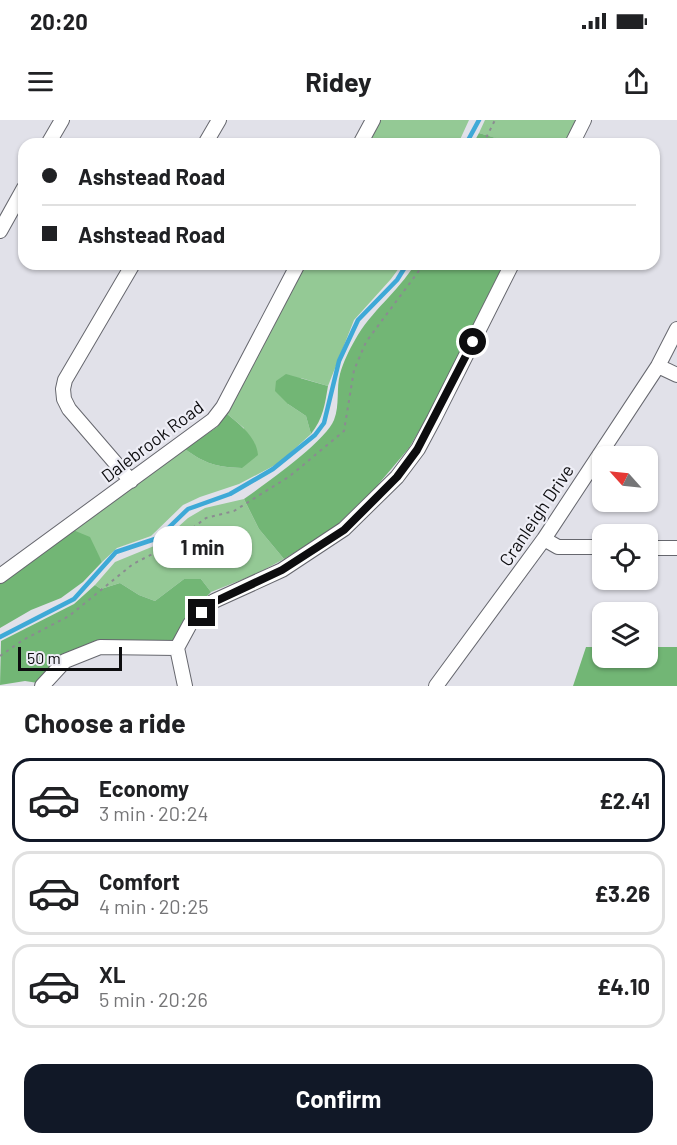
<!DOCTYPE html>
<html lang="en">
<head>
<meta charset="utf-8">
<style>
  :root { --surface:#fff; --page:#f6f6f6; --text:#202124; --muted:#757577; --line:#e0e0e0; --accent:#111827 }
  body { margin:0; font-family:Barlow,sans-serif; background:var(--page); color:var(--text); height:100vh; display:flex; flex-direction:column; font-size:22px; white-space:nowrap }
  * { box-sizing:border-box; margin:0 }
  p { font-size:20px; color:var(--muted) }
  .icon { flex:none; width:33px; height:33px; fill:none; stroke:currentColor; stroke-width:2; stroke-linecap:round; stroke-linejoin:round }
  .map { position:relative; height:566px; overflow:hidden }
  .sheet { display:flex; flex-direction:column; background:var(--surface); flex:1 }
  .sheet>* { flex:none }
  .guide { position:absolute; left:18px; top:18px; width:642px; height:132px; border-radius:18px; box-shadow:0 2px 4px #0004; display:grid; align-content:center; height:132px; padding:0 24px; background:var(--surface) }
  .needle { width:39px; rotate:297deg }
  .tools { position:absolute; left:592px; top:326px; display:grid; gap:12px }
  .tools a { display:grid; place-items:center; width:66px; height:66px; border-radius:12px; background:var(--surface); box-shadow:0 2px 4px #0004; font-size:30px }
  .scale { position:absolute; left:18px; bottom:15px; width:104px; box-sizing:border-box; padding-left:6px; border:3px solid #0d0d0f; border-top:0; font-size:16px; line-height:21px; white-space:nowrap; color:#0d0d0f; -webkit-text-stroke:4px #eeeef6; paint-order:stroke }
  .end { position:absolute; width:27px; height:27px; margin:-14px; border:8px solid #0d0d0f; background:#fff; box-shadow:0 0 0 3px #fff }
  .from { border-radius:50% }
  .bubble { position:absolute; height:42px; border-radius:18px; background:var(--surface); box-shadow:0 2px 4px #0004; font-size:20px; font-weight:700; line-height:42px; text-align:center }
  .guide b { display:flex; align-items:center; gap:21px; height:57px; font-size:22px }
  .guide b+b { border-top:2px solid var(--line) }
  .guide i { width:15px; height:15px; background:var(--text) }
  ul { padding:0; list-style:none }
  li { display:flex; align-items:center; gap:18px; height:84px; margin:0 12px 9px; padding:0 12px; border:3px solid var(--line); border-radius:18px }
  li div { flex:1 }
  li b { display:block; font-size:22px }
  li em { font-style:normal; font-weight:700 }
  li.active { border-color:var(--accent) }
  li>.icon { width:54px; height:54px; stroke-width:1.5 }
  h2 { padding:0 24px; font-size:27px; line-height:72px }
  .cta { display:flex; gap:12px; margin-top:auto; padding:12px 24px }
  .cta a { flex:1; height:69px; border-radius:18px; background:var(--accent); color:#fff; font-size:24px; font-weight:700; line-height:69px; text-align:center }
  .status { display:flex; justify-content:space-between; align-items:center; height:42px; padding:0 30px; background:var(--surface); direction:ltr }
  .status svg { height:16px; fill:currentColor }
  header { display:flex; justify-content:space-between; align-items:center; height:78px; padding:0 24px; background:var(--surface); font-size:27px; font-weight:700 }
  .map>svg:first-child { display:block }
</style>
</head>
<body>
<div class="status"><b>20:20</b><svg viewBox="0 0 49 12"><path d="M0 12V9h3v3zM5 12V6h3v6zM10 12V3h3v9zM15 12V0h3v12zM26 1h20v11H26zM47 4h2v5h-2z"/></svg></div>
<header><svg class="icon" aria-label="menu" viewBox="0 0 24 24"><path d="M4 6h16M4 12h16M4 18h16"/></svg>Ridey<svg class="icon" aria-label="share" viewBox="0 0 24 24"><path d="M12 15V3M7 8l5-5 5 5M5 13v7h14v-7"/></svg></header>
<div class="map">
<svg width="677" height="566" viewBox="0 0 677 566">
  <rect width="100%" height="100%" fill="#e1e1e9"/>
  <path fill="#94c995" d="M378 0H469L458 24H366Z
    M485 0H577L565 24H515L479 13Z
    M304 144H402L391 159 354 200 328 266 301 258 288 284 306 296 311 314 279 343 239 364 200 377 183 385 151 416 117 428 102 442 97 434 73 410 185 329C205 344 217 347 242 348L244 308 226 293Z
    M244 379 259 409 284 439 256 454 211 472 201 459H184L155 481 139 475 120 463 101 469 95 465 115 442 159 424 188 398 205 388Z"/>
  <path fill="#72b675" d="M479 13 516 24H473Z
    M415 144H505L439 277 409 328 376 367 334 408 284 439 259 409 244 379C264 365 326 321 334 300 340 285 336 268 340 254 343 243 349 230 355 220 371 191 398 172 415 144Z
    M286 254 328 266C325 284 323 299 311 314L306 296 288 284 275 271 276 261Z
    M226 293C240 305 256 316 258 335L242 348C217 347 205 344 185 329L217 307Z
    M73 410 90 417 102 442 83 462 61 478 31 490 0 508V463Z
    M184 459H201L211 472 185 499 174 523 73 531 48 549 38 563 25 561 0 565 1 521 74 484 95 465 101 469 120 463 139 475 155 481Z
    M586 527H603V537H648V527H677V566H573Z"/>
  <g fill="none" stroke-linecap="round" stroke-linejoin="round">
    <path stroke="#3ea9d7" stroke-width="4.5" d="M466 24 479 0
      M0 517 74 479 116 432 158 418 188 389 230 374 273 349 315 315 324 303 339 241 358 200 397 160 407 144"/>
    <g stroke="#66676e" stroke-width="16">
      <path id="street" d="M48 24 62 0
        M205 24 219 0
        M360 24 373 0
        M572 24 584 0
        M0 111 24 68
        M658 246 677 255
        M131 361 69 289 64 279 63 269 65 260 133 144
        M544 419 558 427H603
        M648 428H677
        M0 456 213 300 223 287 298 144
        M42 566 65 541 100 527 177 528
        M185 566 177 528 190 504 214 481 282 450 344 409 397 357 418 329 434 299 512 144
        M436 566 544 419 658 246 677 209"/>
    </g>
    <path stroke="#8b8b91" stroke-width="2" stroke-dasharray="3 4.5" stroke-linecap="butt" d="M483 24 495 0
      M0 536 23 520 69 496 133 444 170 425 206 398 234 391 290 356 344 311 354 250 366 222 424 144"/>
    <use href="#street" stroke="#fff" stroke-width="14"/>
  </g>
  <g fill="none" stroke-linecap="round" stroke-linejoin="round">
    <path stroke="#0d0d0f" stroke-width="8" d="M202 493 214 482 282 450 344 410 397 357 417 330 473 222"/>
  </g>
  <g text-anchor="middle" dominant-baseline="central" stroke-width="4.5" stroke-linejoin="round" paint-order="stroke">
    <g font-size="18" fill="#0d0d0f" stroke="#eeeef6">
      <text transform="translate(152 321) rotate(-37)">Dalebrook Road</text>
      <text transform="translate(536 395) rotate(-56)">Cranleigh Drive</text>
    </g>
  </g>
</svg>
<div class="tools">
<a><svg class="needle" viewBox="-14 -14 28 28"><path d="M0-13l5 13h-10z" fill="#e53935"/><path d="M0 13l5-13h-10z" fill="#757577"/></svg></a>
<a><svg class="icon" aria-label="locate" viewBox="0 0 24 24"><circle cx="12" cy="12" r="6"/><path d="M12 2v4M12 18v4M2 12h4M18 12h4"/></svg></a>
<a><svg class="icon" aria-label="layers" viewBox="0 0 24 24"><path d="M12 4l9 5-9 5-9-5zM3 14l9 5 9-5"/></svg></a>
</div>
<div class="scale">50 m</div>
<i class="end from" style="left:473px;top:222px"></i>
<i class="end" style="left:202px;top:493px"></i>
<div class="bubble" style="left:153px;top:406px;width:99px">1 min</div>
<div class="guide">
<b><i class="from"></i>Ashstead Road</b>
<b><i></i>Ashstead Road</b>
</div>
</div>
<section class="sheet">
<h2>Choose a ride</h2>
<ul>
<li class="active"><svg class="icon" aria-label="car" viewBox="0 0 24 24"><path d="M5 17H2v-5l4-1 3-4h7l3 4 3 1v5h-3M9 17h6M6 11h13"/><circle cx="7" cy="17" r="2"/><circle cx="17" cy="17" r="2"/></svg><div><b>Economy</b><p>3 min · 20:24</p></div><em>£2.41</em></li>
<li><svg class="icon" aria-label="car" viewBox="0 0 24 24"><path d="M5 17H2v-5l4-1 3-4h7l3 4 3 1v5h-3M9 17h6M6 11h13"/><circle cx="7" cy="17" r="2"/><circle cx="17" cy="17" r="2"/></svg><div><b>Comfort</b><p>4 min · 20:25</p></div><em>£3.26</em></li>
<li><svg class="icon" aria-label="car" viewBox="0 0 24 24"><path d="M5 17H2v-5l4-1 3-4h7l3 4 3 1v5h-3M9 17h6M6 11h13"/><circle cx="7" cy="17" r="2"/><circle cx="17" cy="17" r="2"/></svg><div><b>XL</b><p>5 min · 20:26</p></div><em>£4.10</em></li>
</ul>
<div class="cta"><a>Confirm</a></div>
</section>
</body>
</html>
